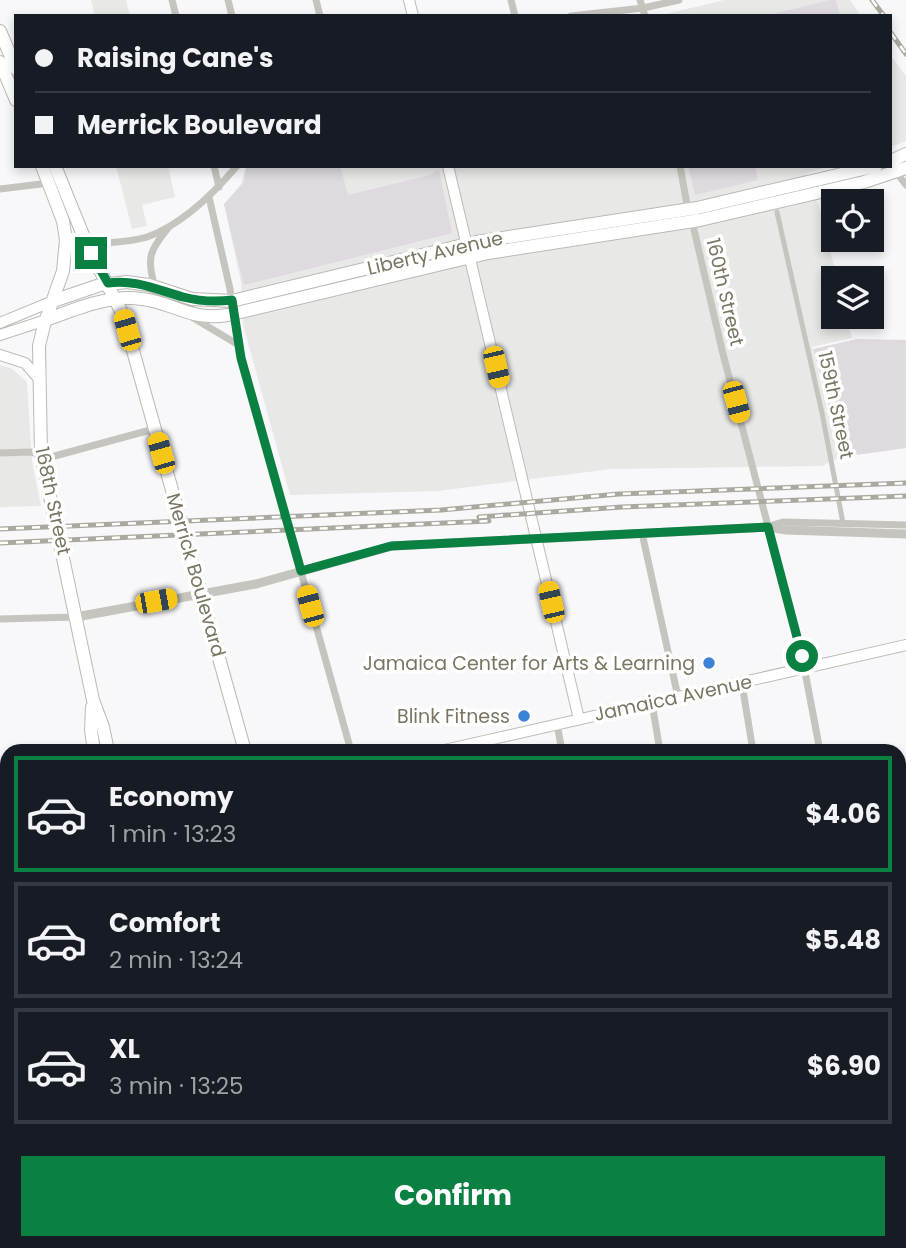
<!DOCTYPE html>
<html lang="en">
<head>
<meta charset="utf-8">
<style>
  :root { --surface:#171b24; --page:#20242c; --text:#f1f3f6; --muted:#9ea1a6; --line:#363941; --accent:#0b8043 }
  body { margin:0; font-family:Poppins,sans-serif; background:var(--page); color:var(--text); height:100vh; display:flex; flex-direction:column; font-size:26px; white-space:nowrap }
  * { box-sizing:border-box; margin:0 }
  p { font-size:23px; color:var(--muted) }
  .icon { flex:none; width:38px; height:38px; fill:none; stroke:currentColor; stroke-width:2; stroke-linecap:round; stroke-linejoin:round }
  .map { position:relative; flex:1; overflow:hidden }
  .sheet { position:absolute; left:0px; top:744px; width:906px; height:506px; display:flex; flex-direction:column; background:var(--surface); border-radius:21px 21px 0 0; box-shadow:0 4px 10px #0003 }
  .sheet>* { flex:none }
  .hud { position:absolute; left:14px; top:14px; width:878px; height:154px; border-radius:0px; box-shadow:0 4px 10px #0003; display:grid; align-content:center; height:154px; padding:0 21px; background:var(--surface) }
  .fabs { position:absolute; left:821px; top:189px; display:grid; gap:14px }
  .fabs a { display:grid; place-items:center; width:63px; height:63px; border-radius:0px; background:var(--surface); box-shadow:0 4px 10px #0003; font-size:35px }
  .end { position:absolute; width:32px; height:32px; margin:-16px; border:9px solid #0b8043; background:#fff; box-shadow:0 0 0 4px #fff }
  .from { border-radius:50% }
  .car { position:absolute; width:21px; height:42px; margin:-21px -10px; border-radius:9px; box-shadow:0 0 5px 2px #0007; background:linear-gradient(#f5c518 24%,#345 0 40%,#f5c518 0 76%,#345 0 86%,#f5c518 0) }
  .hud b { display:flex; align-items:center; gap:24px; height:66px; font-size:26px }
  .hud b+b { border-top:2px solid var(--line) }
  .hud i { width:18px; height:18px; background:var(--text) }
  ul { padding:12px 0 0; list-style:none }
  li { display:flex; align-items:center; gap:21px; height:116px; margin:0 14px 10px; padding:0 7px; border:4px solid var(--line); border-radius:0px }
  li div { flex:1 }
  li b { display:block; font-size:26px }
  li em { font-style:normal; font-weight:700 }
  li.active { border-color:var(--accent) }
  li>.icon { width:63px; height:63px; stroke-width:1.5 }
  .action { display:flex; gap:14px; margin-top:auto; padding:14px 21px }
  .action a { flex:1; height:80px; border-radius:0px; background:var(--accent); color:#fff; font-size:28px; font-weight:700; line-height:80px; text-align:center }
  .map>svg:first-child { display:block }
</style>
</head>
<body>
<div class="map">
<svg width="906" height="1248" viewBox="0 0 906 1248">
  <rect width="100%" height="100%" fill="#f8f7f9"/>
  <path fill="#e8e8e7" d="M91 0H126L130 16H95Z
    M724 0H850L861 16H658Z
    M891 56 906 76V141L891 147Z
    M116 166H168L175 197 142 205 147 226 132 229Z
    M246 166H830L806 174 820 209 837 278H833V317H847L852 338 812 347 839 458 822 466 611 469 438 491 290 495 243 325 241 282 224 204 241 184Z
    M0 365 11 368 27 382 32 461 41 506 0 507Z
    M547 1243H614L615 1248H548Z"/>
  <path fill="#dfd9e0" d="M831 0H836L840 16H764Z
    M247 166H340L348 195 430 175 439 170 452 233 244 285 224 204 243 184Z
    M688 166H755L758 180 695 195Z
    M857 339 906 340V448L842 457 813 349Z"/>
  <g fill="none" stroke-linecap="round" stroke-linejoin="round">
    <g stroke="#bdbbb3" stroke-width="12">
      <path id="secondary" d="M409 0 413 16
        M448 166 579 719
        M0 323 53 301
        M0 335 46 320
        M0 355 25 363 39 379
        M440 751 906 645"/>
    </g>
    <g stroke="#bbb9b2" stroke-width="14">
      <path id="primary" d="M0 31 16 69
        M0 62 16 100
        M891 161 906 154
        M42 166 63 221 66 240 63 271 44 325 39 346 41 454 93 700 103 727 108 751
        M55 166 87 245 123 315 245 751
        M53 301 100 285 127 282 149 285 192 299 232 301 476 242 697 208 876 166
        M46 320C75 309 111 294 142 299 175 303 190 321 228 315L488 253 700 220 864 182 906 168
        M92 707 91 730 94 751
        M0 833H7
        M180 1242 181 1248
        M350 1242 351 1248"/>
    </g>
    <path stroke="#c6c4be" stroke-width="5" d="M777 212 822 413 843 523"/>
    <path stroke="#c6c4be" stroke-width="7" d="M172 0 176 16
      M228 0 232 16
      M316 0 320 16
      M511 0 515 16
      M640 0 645 16
      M571 16 643 8 679 0
      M214 166 219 187
      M680 166 688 210
      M894 169 906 185
      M0 189 49 183
      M209 197 230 289 239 350 351 751
      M692 221 723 354 802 656 820 751
      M87 245C106 242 128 243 147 237 182 225 213 194 237 166
      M155 287C146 258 150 250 168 228
      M190 316 237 344
      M0 453 31 452 51 457 154 429
      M769 526 783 522 906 525
      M642 533 678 697
      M0 619 76 617
      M742 684 753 751
      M652 703 660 751
      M557 724 562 751
      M900 854 906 853
      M0 948 7 947
      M900 987 906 985
      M0 1039 7 1038
      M905 1117H906
      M0 1157 7 1156
      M89 1242 90 1248
      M446 1242 447 1248
      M536 1242 537 1248
      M653 1242 654 1248
      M747 1242 748 1248
      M836 1242 837 1248
      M99 1248 133 1242"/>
    <path stroke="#c6c4be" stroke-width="9" d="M76 617 256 584 392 546 768 527 786 530 906 534"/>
    <use href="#secondary" stroke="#fff" stroke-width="10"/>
    <use href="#primary" stroke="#fff" stroke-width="12"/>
    <g stroke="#aba89f" stroke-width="5">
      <path id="rail" d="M872 0 884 16
        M891 33 906 54
        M479 517 622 507 906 496
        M0 529 441 510 619 494 906 483
        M0 543 489 521"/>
    </g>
    <use href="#rail" stroke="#fff" stroke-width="2.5" stroke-dasharray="8" stroke-linecap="butt"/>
  </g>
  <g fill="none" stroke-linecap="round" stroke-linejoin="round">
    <path stroke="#0b8043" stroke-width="9" d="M91 253 108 283C136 279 157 290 183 297 199 301 216 302 232 300L241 358 301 571 391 546 768 527 802 656"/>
  </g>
  <g fill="#3c82d5" stroke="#fff" stroke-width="2.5">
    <circle cx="709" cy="663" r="7"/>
    <circle cx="524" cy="716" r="7"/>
  </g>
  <g text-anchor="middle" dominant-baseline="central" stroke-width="7" stroke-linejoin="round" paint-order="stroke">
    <g font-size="19" fill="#7a7462" stroke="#fff">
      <text transform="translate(435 253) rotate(-13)">Liberty Avenue</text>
      <text transform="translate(725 292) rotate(77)">160th Street</text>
      <text transform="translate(836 405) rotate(78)">159th Street</text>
      <text transform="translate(53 501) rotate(78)">168th Street</text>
      <text transform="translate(196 575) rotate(74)">Merrick Boulevard</text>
      <text transform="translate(673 698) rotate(-12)">Jamaica Avenue</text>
    </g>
    <g font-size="19" fill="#7a7462" stroke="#fff" text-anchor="end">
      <text x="695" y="663">Jamaica Center for Arts &amp; Learning</text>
      <text x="510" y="716">Blink Fitness</text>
    </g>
  </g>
</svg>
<div class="fabs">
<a><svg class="icon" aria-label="locate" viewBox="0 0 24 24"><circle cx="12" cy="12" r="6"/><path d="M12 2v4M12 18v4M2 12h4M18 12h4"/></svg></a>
<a><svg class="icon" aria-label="layers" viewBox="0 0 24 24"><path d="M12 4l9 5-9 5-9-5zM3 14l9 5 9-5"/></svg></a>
</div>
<i class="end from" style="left:802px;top:656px"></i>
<i class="end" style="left:91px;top:253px"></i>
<i class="car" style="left:127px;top:330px;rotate:344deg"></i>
<i class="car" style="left:496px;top:367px;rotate:167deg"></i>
<i class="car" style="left:736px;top:402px;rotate:165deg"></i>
<i class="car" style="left:161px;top:453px;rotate:344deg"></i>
<i class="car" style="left:156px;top:601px;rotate:80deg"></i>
<i class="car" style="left:551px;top:602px;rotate:347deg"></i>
<i class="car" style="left:310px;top:606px;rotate:345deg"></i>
<div class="hud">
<b><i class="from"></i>Raising Cane's</b>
<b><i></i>Merrick Boulevard</b>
</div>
<section class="sheet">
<ul>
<li class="active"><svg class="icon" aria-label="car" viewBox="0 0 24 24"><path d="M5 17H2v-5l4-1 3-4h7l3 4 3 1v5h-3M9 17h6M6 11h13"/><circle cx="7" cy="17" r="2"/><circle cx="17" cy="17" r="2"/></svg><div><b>Economy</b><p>1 min · 13:23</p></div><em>$4.06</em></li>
<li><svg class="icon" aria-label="car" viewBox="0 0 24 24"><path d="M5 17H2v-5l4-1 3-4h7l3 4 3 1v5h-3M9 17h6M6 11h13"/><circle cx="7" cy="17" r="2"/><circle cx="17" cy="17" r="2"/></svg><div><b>Comfort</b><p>2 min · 13:24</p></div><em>$5.48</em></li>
<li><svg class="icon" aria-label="car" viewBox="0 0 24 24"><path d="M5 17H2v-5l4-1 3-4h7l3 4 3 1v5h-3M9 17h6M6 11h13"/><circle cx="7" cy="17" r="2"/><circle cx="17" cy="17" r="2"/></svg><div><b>XL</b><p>3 min · 13:25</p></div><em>$6.90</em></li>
</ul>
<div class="action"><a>Confirm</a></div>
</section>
</div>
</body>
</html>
